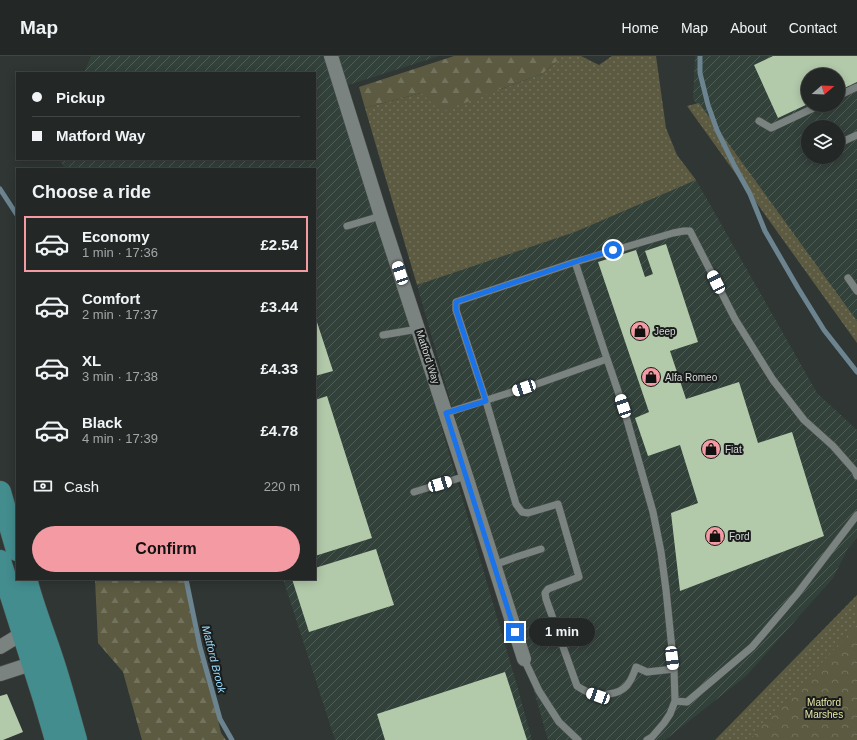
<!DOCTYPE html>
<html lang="en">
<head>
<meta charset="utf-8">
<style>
  :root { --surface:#232826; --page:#2f3432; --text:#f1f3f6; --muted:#a3a6a7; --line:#404443; --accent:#f49aa3 }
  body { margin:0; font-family:Helvetica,sans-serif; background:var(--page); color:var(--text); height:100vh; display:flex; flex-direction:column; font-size:15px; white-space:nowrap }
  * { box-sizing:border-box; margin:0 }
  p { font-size:13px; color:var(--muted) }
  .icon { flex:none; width:22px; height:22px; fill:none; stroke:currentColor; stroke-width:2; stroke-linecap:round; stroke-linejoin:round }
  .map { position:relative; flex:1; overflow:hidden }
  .drawer { position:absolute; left:16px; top:112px; width:300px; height:412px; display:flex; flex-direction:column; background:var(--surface); border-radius:0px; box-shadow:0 2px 10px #0003,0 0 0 1px var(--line) }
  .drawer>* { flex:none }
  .guide { position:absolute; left:16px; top:16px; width:300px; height:88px; border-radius:0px; box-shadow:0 2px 10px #0003,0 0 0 1px var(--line); display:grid; align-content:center; height:88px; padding:0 16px; background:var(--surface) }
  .needle { width:26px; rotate:71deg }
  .controls { position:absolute; left:801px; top:12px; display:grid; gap:8px }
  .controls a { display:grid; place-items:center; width:44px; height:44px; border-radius:50%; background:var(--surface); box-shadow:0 2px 10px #0003,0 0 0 1px var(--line); font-size:20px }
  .end { position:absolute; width:18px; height:18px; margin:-9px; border:5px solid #1a73e8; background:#fff; box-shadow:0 0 0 2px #fff }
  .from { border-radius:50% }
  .bubble { position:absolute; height:28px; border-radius:14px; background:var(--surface); box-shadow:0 2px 10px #0003,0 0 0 1px var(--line); font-size:13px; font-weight:600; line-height:28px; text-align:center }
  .car { position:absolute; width:12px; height:24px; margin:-12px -6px; border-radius:5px; box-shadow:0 0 3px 1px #0007; background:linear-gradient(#fff 24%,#345 0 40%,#fff 0 76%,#345 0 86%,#fff 0) }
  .guide b { display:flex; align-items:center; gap:14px; height:38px; font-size:15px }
  .guide b+b { border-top:1px solid var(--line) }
  .guide i { width:10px; height:10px; background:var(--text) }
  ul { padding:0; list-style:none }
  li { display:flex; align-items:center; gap:12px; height:56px; margin:0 8px 6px; padding:0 8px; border:2px solid transparent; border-radius:0px }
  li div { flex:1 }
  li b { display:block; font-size:15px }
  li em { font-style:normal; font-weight:600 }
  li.on { border-color:var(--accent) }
  li>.icon { width:36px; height:36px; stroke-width:1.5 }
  h2 { padding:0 16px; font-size:18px; line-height:48px }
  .pay { display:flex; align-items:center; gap:10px; height:44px; padding:0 16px; font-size:15px }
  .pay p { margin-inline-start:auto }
  .button { display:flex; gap:8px; margin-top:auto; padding:8px 16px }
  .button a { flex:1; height:46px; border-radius:24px; background:var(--accent); color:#111; font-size:16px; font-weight:600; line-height:46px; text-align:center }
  header { display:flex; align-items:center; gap:24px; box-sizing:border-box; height:56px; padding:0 20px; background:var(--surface); border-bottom:1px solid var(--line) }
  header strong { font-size:19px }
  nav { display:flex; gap:22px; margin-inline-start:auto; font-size:14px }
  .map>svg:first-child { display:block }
</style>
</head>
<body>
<header>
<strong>Map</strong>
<nav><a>Home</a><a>Map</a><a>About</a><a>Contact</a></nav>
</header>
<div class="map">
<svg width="857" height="684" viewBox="0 0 857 684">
  <defs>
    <pattern id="industrial-furrows" width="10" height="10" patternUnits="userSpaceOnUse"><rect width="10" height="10" fill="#33413b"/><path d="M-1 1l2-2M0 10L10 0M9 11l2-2" fill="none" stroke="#505c57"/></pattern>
    <pattern id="grass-dots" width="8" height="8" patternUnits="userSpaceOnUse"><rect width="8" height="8" fill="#5c5b42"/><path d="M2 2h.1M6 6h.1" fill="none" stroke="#72725d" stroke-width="1.8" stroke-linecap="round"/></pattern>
    <pattern id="forest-firs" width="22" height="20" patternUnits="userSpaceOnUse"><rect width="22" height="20" fill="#5c5b42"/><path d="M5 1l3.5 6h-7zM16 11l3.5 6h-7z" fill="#72725d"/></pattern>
    <pattern id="park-crowns" width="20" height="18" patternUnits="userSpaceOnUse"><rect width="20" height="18" fill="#5c5b42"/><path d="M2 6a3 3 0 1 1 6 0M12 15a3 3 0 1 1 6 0" fill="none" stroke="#72725d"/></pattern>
  </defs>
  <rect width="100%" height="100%" fill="#2f3633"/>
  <path fill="url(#industrial-furrows)" fill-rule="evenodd" d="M91 0H439L342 31 518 633 532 684H335L283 523H315V113H65L59 103H315V17H84Z
    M695 0H857V270L742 114 693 43ZM808 19H838V49H808ZM808 71H838V101H808Z
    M696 124 817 337 857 374V482L848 492 833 522 746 620 665 684H548L417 229 575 176Z"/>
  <path fill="url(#grass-dots)" d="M563 0H581L599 9 612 0H656L666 72 677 99 696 124 575 176 417 229 365 52 421 37 498 34 542 18Z
    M699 47 857 265V287L687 50Z
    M857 539V572L753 684H715Z"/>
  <path fill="url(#forest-firs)" d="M454 0H563L542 18 498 34 441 56 421 37 365 52 359 31Z
    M95 523H187L221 677 226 684H142L123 616 98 587Z"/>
  <path fill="url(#park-crowns)" d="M857 569V684H749Z"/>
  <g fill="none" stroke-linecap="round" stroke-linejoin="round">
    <path stroke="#6b8490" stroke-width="5" d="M700 0V17L708 49 717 74 734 109 750 138 765 175 798 232 824 274 857 316
      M0 133 17 159
      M186 523 200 591 220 663 232 684"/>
  </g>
  <path fill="#b2c9aa" d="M773 0H857V26L838 35V19H808V48L778 62 754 9Z
    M666 188 698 286 670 295 686 343 739 326 758 387 792 376 824 480 680 535 671 457 698 447 680 389 648 400 635 362 649 356 598 206 636 194 645 221 653 218 645 195Z
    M315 260 333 315 315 320Z
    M327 340 372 482 315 500V344Z
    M376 493 394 549 309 576 292 523H315V512Z
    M505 616 527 684H385L377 658Z
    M7 638 23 676 3 684H0V640Z"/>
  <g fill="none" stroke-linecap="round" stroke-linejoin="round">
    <g stroke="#4c524f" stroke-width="8">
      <path id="service" d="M838 40 857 31
        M759 65 771 72 820 49
        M842 86 857 79
        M347 170 381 160
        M575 206 673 177 684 175H690L735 263 773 324 804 364 833 390 855 415 857 420
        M848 222 857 235
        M383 279 418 273
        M607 303 575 206 456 246V254L486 345 516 448 522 456 528 457 558 448 579 521 548 533 545 537 546 543 577 630C583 634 590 638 597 639 601 640 605 639 609 638 626 636 631 626 636 611L647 616 674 613
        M446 357 537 328 607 303 623 350 653 456 661 496 666 534 674 613 675 645 670 658 664 667 652 681 647 684
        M414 436 466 420
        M494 509 516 501 541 493
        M524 603 539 635 559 666 578 684
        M675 645 687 646 752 591 797 538 857 459"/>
    </g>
    <g stroke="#4c524f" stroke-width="15">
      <path id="minor" d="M331 0 381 160 466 420 524 603
        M0 591 23 577 29 575
        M0 618 40 605"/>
    </g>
    <g stroke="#4c524f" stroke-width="23">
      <path id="primary" d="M0 436 17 494
        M0 505 44 643 56 684
        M26 523C33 550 43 575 52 602 61 629 68 656 76 684"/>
    </g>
    <use href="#service" stroke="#7b8380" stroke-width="7"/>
    <use href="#minor" stroke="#7b8380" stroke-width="14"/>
    <use href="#primary" stroke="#438d8f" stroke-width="22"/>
  </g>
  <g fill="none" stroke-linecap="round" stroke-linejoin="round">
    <path stroke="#1a73e8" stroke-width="5" d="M515 576 446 357 486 345 456 254V246L584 203 613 194"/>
  </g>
  <defs>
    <g id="shop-disc" transform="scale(1)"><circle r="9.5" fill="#f49aa3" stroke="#191c1b"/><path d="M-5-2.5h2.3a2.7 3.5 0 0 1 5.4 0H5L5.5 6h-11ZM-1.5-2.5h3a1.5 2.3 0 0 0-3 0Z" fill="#111"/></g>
  </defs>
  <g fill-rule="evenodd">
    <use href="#shop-disc" x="640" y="275"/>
    <use href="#shop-disc" x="651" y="321"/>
    <use href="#shop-disc" x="711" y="393"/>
    <use href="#shop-disc" x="715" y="480"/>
  </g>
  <g text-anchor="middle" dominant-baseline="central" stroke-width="4" stroke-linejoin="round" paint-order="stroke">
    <g font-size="10" fill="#d5d9d7" stroke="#191c1b" text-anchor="start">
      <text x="654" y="275">Jeep</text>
      <text x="665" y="321">Alfa Romeo</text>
      <text x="725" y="393">Fiat</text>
      <text x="729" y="480">Ford</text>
    </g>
    <g font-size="10" fill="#d5d9d7" stroke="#191c1b">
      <text transform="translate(428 301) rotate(72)">Matford Way</text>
    </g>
    <g font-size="10" fill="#e8e7a8" stroke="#191c1b">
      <text x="824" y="646">Matford<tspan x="824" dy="12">Marshes</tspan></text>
    </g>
    <g font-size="11" font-style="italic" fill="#9adbfc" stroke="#191c1b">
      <text transform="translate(214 603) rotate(76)">Matford Brook</text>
    </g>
  </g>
</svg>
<div class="controls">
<a><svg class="needle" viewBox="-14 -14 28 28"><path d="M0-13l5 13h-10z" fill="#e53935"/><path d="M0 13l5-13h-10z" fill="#a3a6a7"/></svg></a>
<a><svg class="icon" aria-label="layers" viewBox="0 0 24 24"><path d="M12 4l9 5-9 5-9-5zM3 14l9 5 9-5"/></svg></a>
</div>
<i class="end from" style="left:613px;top:194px"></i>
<i class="end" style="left:515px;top:576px"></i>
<div class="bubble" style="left:529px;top:562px;width:66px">1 min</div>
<i class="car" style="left:400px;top:217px;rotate:342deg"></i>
<i class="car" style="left:716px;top:226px;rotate:333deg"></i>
<i class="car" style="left:524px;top:332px;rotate:251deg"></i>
<i class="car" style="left:623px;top:350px;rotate:342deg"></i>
<i class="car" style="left:440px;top:428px;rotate:73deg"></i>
<i class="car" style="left:672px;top:602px;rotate:173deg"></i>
<i class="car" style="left:598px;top:640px;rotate:290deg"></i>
<div class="guide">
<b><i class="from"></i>Pickup</b>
<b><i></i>Matford Way</b>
</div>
<section class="drawer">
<h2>Choose a ride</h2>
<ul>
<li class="on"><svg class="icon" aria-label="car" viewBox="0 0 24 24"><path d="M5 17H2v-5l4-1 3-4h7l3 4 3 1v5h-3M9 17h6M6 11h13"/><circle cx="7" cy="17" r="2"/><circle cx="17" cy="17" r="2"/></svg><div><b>Economy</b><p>1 min · 17:36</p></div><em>£2.54</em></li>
<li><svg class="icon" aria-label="car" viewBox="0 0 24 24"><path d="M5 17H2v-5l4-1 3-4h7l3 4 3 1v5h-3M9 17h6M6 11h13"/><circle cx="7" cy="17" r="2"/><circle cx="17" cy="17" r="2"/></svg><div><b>Comfort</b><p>2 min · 17:37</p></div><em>£3.44</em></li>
<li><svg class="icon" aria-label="car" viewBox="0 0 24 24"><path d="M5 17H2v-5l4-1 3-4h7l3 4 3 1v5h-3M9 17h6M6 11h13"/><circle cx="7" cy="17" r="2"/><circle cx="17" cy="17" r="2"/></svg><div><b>XL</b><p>3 min · 17:38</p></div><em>£4.33</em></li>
<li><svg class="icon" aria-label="car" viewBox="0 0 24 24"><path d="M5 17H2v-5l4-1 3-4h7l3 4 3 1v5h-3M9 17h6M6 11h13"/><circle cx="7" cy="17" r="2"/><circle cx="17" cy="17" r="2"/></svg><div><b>Black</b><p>4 min · 17:39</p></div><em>£4.78</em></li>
</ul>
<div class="pay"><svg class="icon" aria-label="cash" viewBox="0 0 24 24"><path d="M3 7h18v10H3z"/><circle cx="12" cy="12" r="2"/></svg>Cash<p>220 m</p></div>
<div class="button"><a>Confirm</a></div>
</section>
</div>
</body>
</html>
